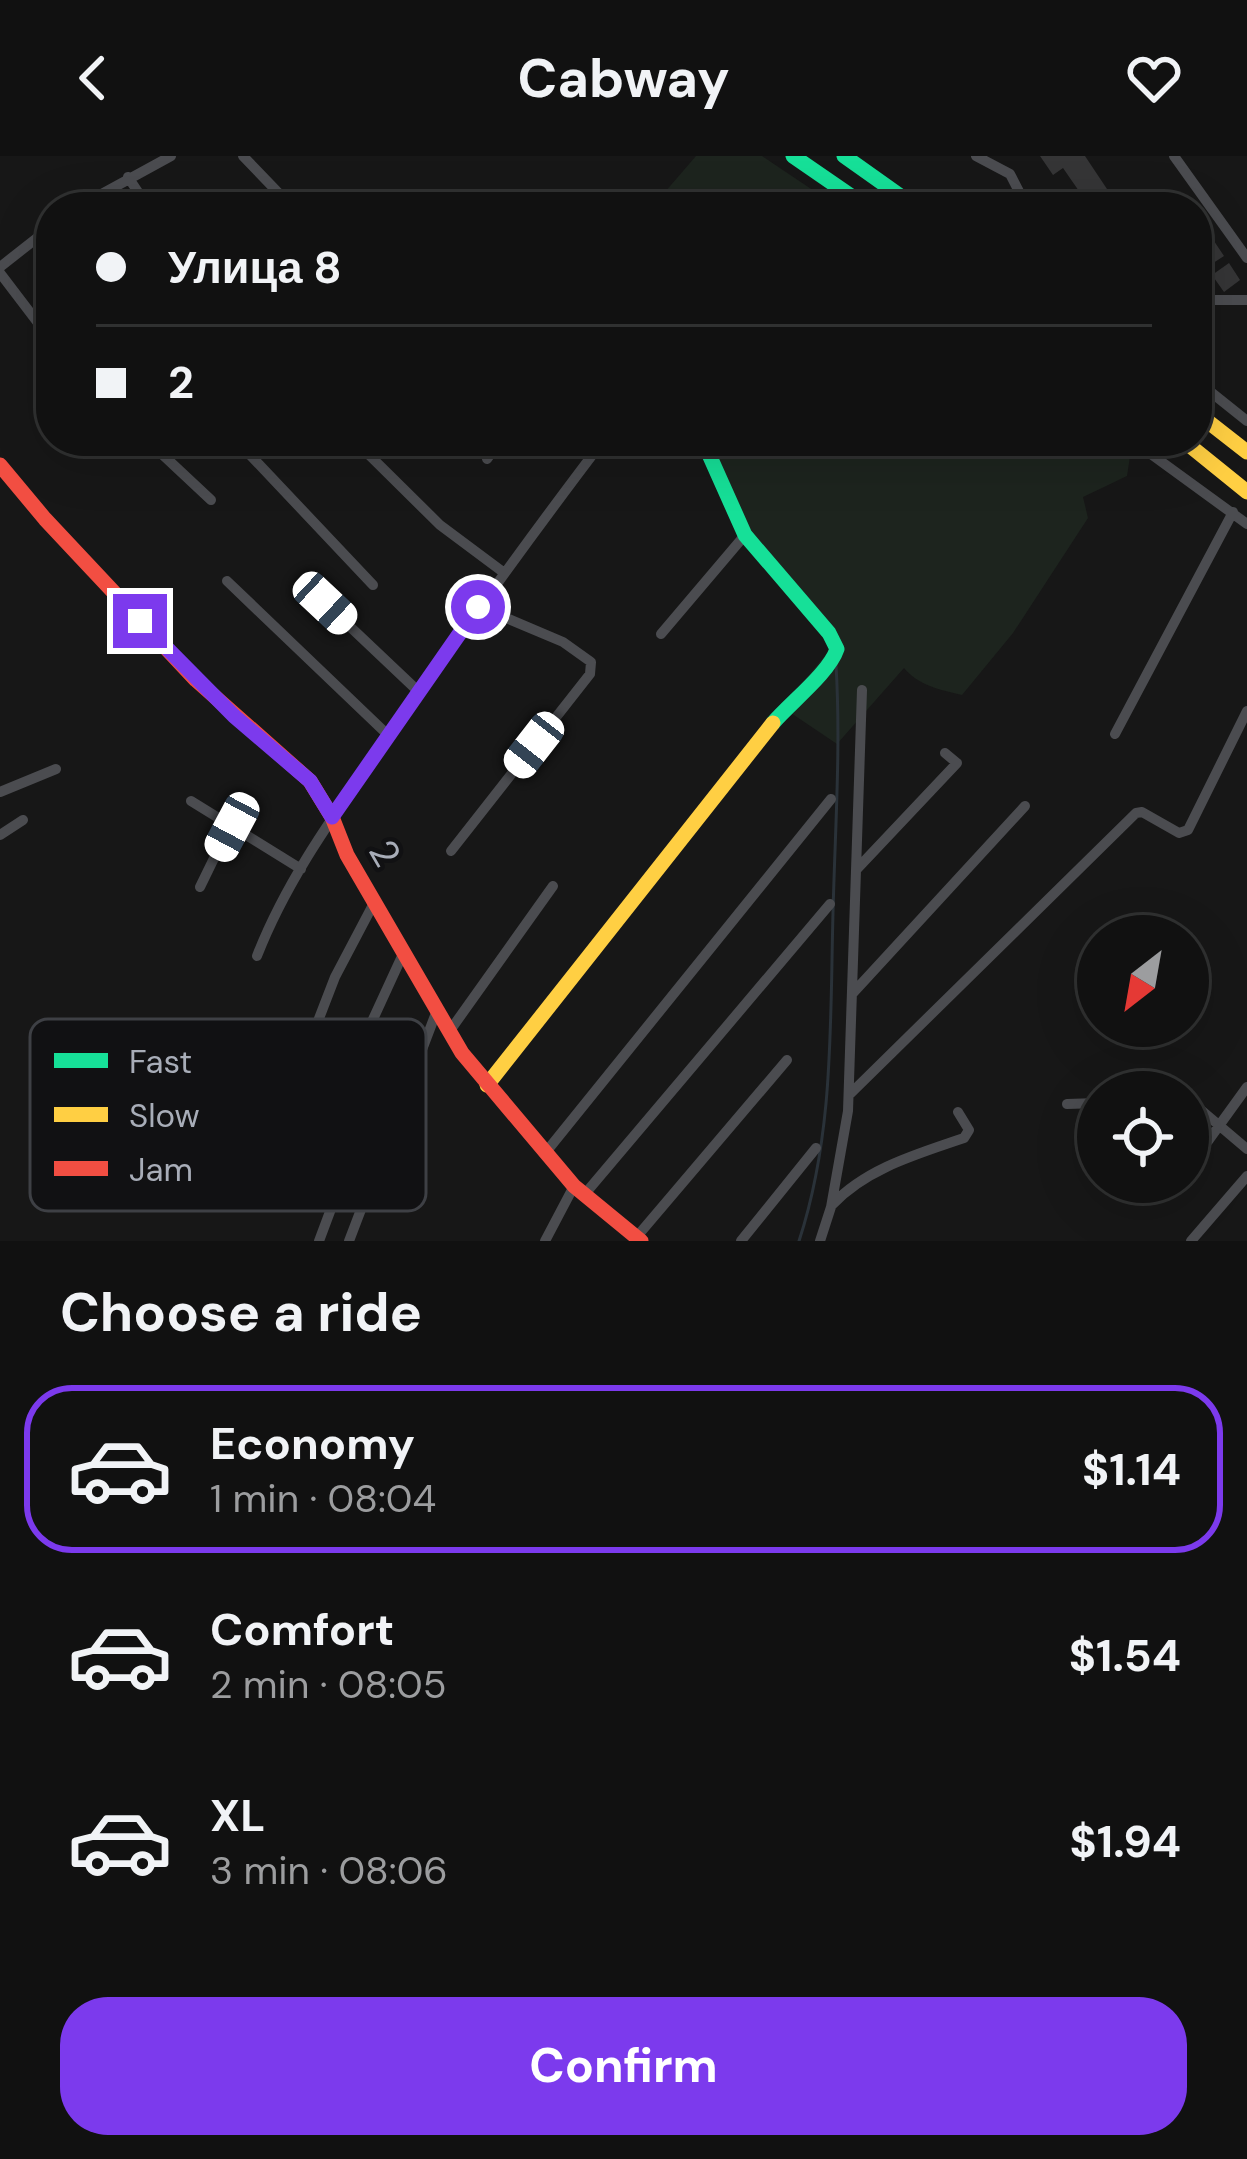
<!DOCTYPE html>
<html lang="en">
<head>
<meta charset="utf-8">
<style>
  :root { --surface:#111; --page:#1a1a1a; --text:#f1f3f6; --muted:#9c9d9f; --line:#303131; --accent:#7c3aed }
  body { margin:0; font-family:"DM Sans",sans-serif; background:var(--page); color:var(--text); height:100vh; display:flex; flex-direction:column; font-size:45px; white-space:nowrap }
  * { box-sizing:border-box; margin:0 }
  p { font-size:39px; color:var(--muted) }
  .icon { flex:none; width:66px; height:66px; fill:none; stroke:currentColor; stroke-width:2; stroke-linecap:round; stroke-linejoin:round }
  .map { position:relative; height:1085px; overflow:hidden }
  .drawer { display:flex; flex-direction:column; background:var(--surface); flex:1 }
  .drawer>* { flex:none }
  .banner { position:absolute; left:36px; top:36px; width:1176px; height:264px; border-radius:48px; box-shadow:0 12px 48px #0002,0 0 0 3px var(--line); display:grid; align-content:center; height:264px; padding:0 60px; background:var(--surface) }
  .needle { width:78px; rotate:211deg }
  .fabs { position:absolute; left:1077px; top:759px; display:grid; gap:24px }
  .fabs a { display:grid; place-items:center; width:132px; height:132px; border-radius:50%; background:var(--surface); box-shadow:0 12px 48px #0002,0 0 0 3px var(--line); font-size:60px }
  .end { position:absolute; width:54px; height:54px; margin:-27px; border:15px solid #7c3aed; background:#fff; box-shadow:0 0 0 6px #fff }
  .from { border-radius:50% }
  .car { position:absolute; width:36px; height:72px; margin:-36px -18px; border-radius:15px; box-shadow:0 0 9px 3px #0007; background:linear-gradient(#fff 24%,#345 0 40%,#fff 0 76%,#345 0 86%,#fff 0) }
  .banner b { display:flex; align-items:center; gap:42px; height:114px; font-size:45px }
  .banner b+b { border-top:3px solid var(--line) }
  .banner i { width:30px; height:30px; background:var(--text) }
  ul { padding:0; list-style:none }
  li { display:flex; align-items:center; gap:36px; height:168px; margin:0 24px 18px; padding:0 36px; border:6px solid transparent; border-radius:48px }
  li div { flex:1 }
  li b { display:block; font-size:45px }
  li em { font-style:normal; font-weight:700 }
  li.active { border-color:var(--accent) }
  li>.icon { width:108px; height:108px; stroke-width:1.5 }
  h2 { padding:0 60px; font-size:54px; line-height:144px }
  .action { display:flex; gap:24px; margin-top:auto; padding:24px 60px }
  .action a { flex:1; height:138px; border-radius:48px; background:var(--accent); color:#fff; font-size:48px; font-weight:700; line-height:138px; text-align:center }
  header { display:flex; justify-content:space-between; align-items:center; height:156px; padding:0 60px; background:var(--surface); font-size:54px; font-weight:700 }
  .map>svg:first-child { display:block }
</style>
</head>
<body>
<header><svg class="icon" aria-label="back" viewBox="0 0 24 24"><path d="M15 5l-7 7 7 7"/></svg>Cabway<svg class="icon" aria-label="heart" viewBox="0 0 24 24"><path d="M12 20l-8-8c-3-5 5-10 8-4 3-6 11-1 8 4z"/></svg></header>
<div class="map">
<svg width="1247" height="1085" viewBox="0 0 1247 1085">
  <rect width="100%" height="100%" fill="#171717"/>
  <path fill="#1d241e" d="M696 0H762L838 51H652Z
    M700 285H1137L1131 294 1127 320 1083 341 1088 362 1013 477 962 539C940 534 918 529 904 512L837 588 782 551 834 489 764 411Z"/>
  <g fill="none" stroke-linecap="round" stroke-linejoin="round">
    <path stroke="#2a3239" stroke-width="3" d="M799 1085C834 978 830 868 833 757 835 674 841 591 836 509"/>
  </g>
  <path fill="#353536" d="M1040 0H1085L1111 39 1117 34 1129 51H1101L1098 46 1090 51 1063 12 1053 19Z
    M1212 82 1224 100 1204 113 1197 104V92Z
    M1229 107 1240 124 1224 136 1212 119Z"/>
  <g fill="none" stroke-linecap="round" stroke-linejoin="round">
    <path stroke="#4b4c50" stroke-width="10" d="M243 0 292 51
      M976 0 1010 18 1027 51
      M1174 0 1247 102
      M128 21 148 51
      M78 51 171 0
      M1067 51 1071 50
      M0 111 51 71
      M0 117 51 184
      M1197 144H1247
      M1197 225 1247 265
      M148 285 211 344
      M237 285 373 429
      M355 285 440 369 503 416
      M1133 285 1247 368
      M487 303 500 285
      M227 425 389 580
      M325 447 419 536
      M661 478 745 379
      M1115 578 1233 356
      M0 636 56 613
      M191 645 301 713
      M0 679 23 664
      M451 695 590 518 591 506 563 486 478 450
      M856 714 957 607 945 597
      M200 731 241 647
      M257 800C288 720 340 651 388 581 458 481 529 382 603 285
      M852 838 1025 650
      M369 872 403 798
      M449 876 553 730
      M849 939 1136 657 1142 656 1179 677 1188 674 1247 555
      M1188 943 1247 993
      M1067 948 1098 947
      M1208 985 1247 931
      M269 992 335 821 375 745
      M546 996 831 643
      M584 1039 830 748
      M833 1048C867 1012 918 998 964 982L969 974 958 956
      M634 1084 787 904
      M319 1085 374 938
      M349 1085 436 857
      M545 1085 574 1030
      M741 1085 816 992
      M820 1085 831 1051 848 955 862 534
      M1191 1085 1247 1020"/>
    <path stroke="#16e098" stroke-width="15" d="M793 0 867 51
      M844 0 916 51
      M703 285 745 379 829 477 837 493C829 517 791 546 773 567"/>
    <path stroke="#ffcf43" stroke-width="15" d="M1197 257 1247 296
      M1184 285 1247 336
      M487 929 773 567"/>
    <path stroke="#f24e42" stroke-width="15" d="M0 309 45 363 196 524 310 625 332 661 347 699 462 897 574 1030 641 1085"/>
  </g>
  <g fill="none" stroke-linecap="round" stroke-linejoin="round">
    <path stroke="#7c3aed" stroke-width="15" d="M140 465 234 560 310 625 332 661 478 451"/>
  </g>
  <g text-anchor="middle" dominant-baseline="central" stroke-width="9" stroke-linejoin="round" paint-order="stroke">
    <g font-size="39" fill="#a8adb8" stroke="#111113">
      <text transform="translate(385 697) rotate(60)">2</text>
    </g>
  </g>
  <rect x="30" y="863" width="396" height="192" rx="18" fill="#111113" stroke="#3e4045" stroke-width="3"/>
  <rect x="54" y="897" width="54" height="15" fill="#16e098"/>
  <rect x="54" y="951" width="54" height="15" fill="#ffcf43"/>
  <rect x="54" y="1005" width="54" height="15" fill="#f24e42"/>
  <g font-size="33" fill="#a8adb8">
    <text x="129" y="917">Fast</text>
    <text x="129" y="971">Slow</text>
    <text x="129" y="1025">Jam</text>
  </g>
</svg>
<div class="fabs">
<a><svg class="needle" viewBox="-14 -14 28 28"><path d="M0-13l5 13h-10z" fill="#e53935"/><path d="M0 13l5-13h-10z" fill="#9c9d9f"/></svg></a>
<a><svg class="icon" aria-label="locate" viewBox="0 0 24 24"><circle cx="12" cy="12" r="6"/><path d="M12 2v4M12 18v4M2 12h4M18 12h4"/></svg></a>
</div>
<i class="end from" style="left:478px;top:451px"></i>
<i class="end" style="left:140px;top:465px"></i>
<i class="car" style="left:325px;top:447px;rotate:133deg"></i>
<i class="car" style="left:534px;top:589px;rotate:218deg"></i>
<i class="car" style="left:232px;top:671px;rotate:208deg"></i>
<div class="banner">
<b><i class="from"></i>Улица 8</b>
<b><i></i>2</b>
</div>
</div>
<section class="drawer">
<h2>Choose a ride</h2>
<ul>
<li class="active"><svg class="icon" aria-label="car" viewBox="0 0 24 24"><path d="M5 17H2v-5l4-1 3-4h7l3 4 3 1v5h-3M9 17h6M6 11h13"/><circle cx="7" cy="17" r="2"/><circle cx="17" cy="17" r="2"/></svg><div><b>Economy</b><p>1 min · 08:04</p></div><em>$1.14</em></li>
<li><svg class="icon" aria-label="car" viewBox="0 0 24 24"><path d="M5 17H2v-5l4-1 3-4h7l3 4 3 1v5h-3M9 17h6M6 11h13"/><circle cx="7" cy="17" r="2"/><circle cx="17" cy="17" r="2"/></svg><div><b>Comfort</b><p>2 min · 08:05</p></div><em>$1.54</em></li>
<li><svg class="icon" aria-label="car" viewBox="0 0 24 24"><path d="M5 17H2v-5l4-1 3-4h7l3 4 3 1v5h-3M9 17h6M6 11h13"/><circle cx="7" cy="17" r="2"/><circle cx="17" cy="17" r="2"/></svg><div><b>XL</b><p>3 min · 08:06</p></div><em>$1.94</em></li>
</ul>
<div class="action"><a>Confirm</a></div>
</section>
</body>
</html>
